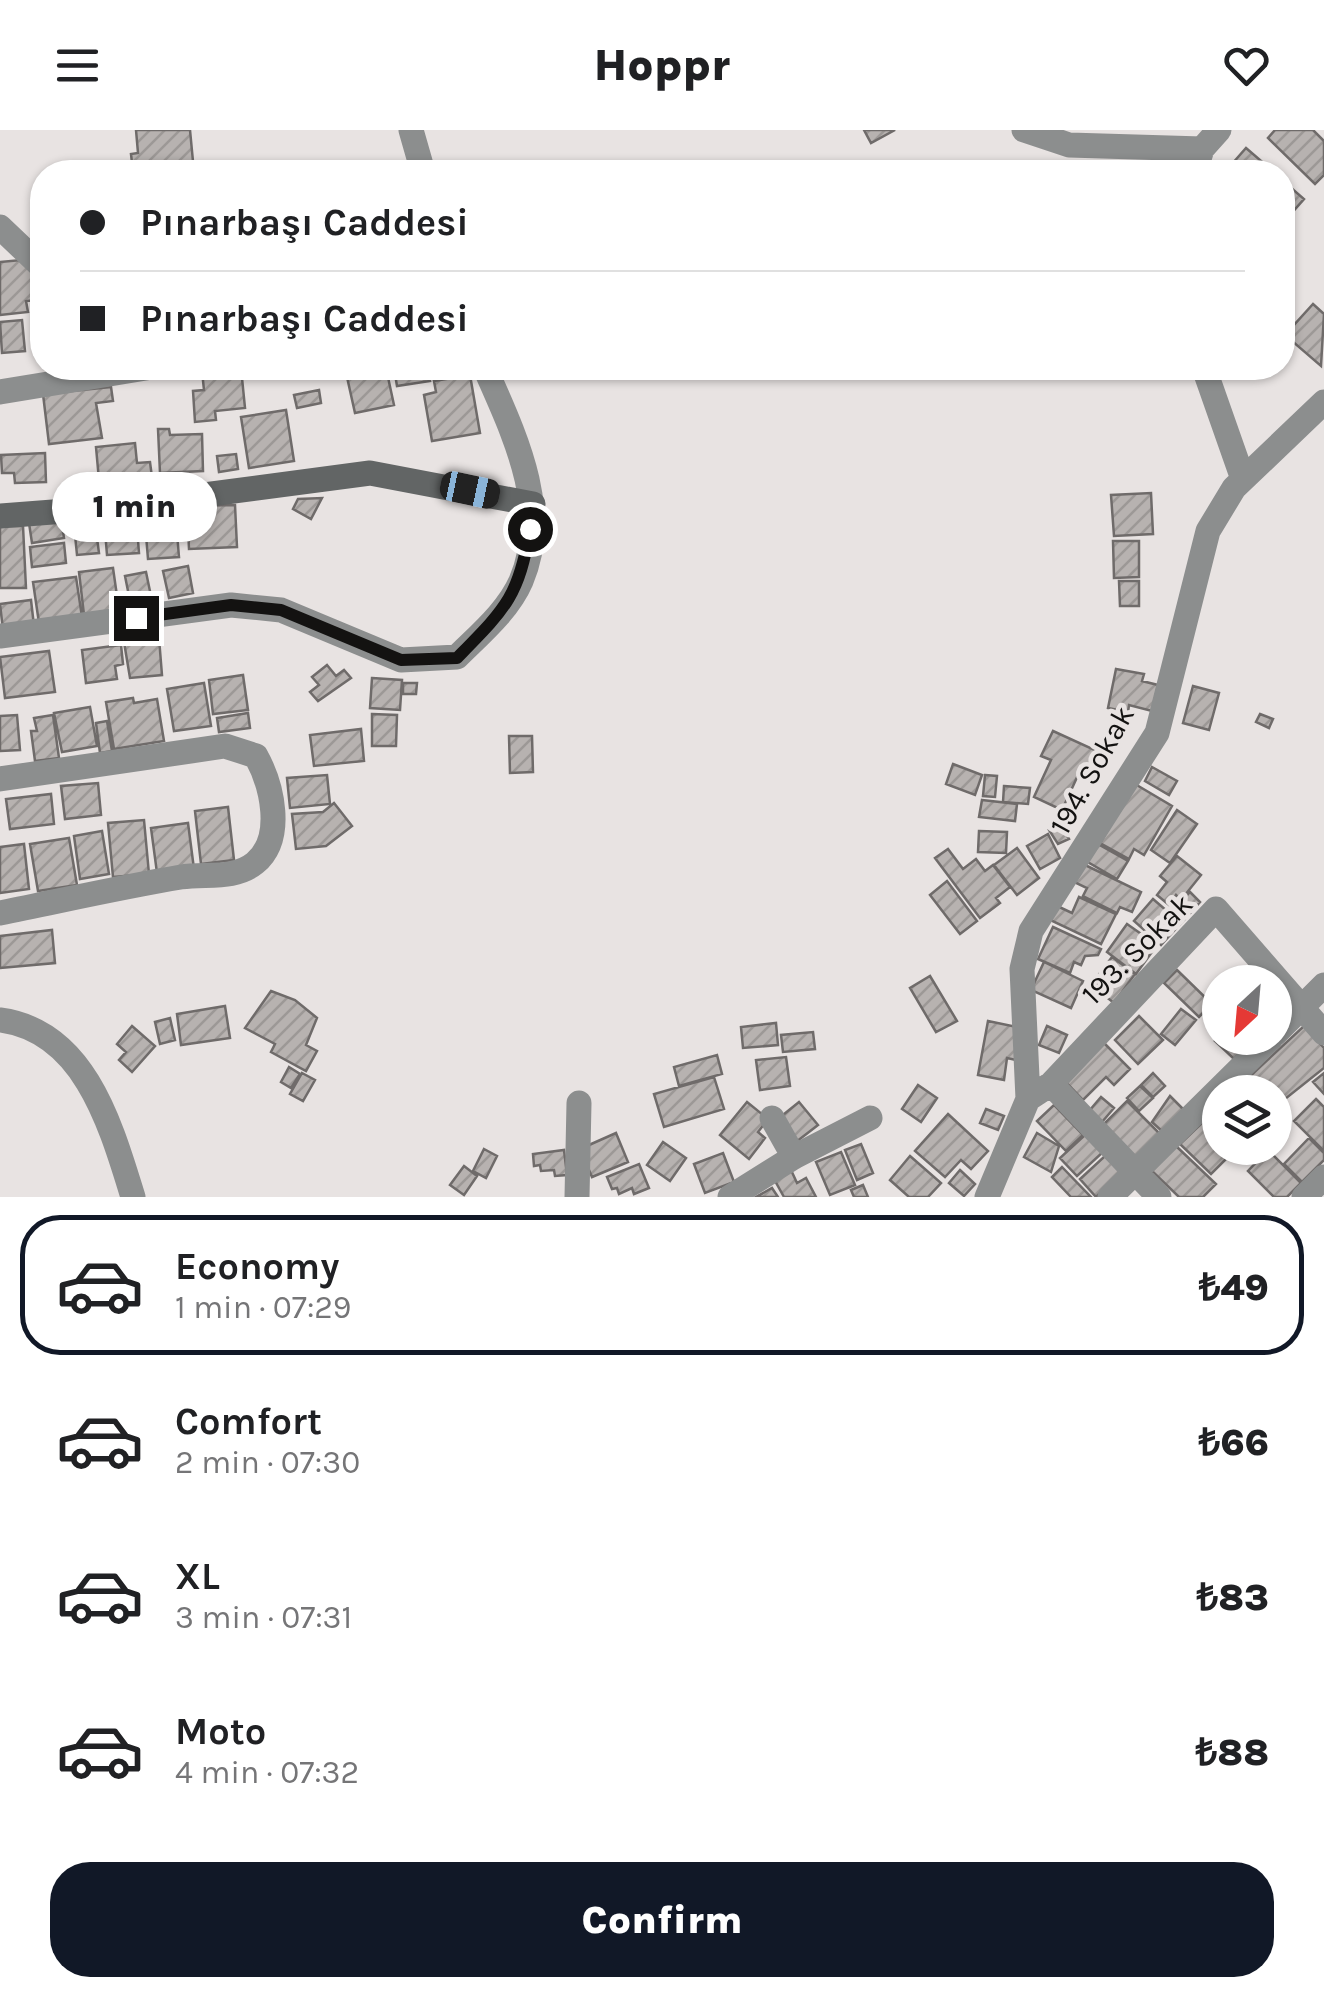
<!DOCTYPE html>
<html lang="en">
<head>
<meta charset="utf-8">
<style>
  :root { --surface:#fff; --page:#f6f6f6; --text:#202124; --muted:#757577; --line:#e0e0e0; --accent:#111827 }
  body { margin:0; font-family:Karla,sans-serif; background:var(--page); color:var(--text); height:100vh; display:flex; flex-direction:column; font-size:38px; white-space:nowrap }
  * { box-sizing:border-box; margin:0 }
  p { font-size:32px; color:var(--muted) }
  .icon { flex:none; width:55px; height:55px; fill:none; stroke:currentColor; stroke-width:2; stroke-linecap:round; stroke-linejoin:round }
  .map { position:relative; height:1067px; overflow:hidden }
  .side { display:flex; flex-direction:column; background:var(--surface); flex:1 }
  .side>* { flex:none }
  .banner { position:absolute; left:30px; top:30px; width:1265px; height:220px; border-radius:40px; box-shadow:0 2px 8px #0004; display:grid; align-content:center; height:220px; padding:0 50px; background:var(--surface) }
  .needle { width:65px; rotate:206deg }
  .controls { position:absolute; left:1202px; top:835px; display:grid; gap:20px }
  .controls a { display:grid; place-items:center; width:90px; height:90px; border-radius:50%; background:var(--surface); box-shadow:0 2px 8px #0004; font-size:50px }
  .end { position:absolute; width:45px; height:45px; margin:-22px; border:12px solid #131211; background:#fff; box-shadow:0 0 0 5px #fff }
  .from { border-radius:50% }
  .bubble { position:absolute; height:70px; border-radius:35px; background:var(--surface); box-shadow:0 2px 8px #0004; font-size:32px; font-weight:800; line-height:70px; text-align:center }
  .car { position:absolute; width:30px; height:60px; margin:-30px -15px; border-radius:12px; box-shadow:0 0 8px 2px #0007; background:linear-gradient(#222 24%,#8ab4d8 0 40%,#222 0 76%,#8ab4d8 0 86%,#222 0) }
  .banner b { display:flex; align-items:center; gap:35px; height:95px; font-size:38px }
  .banner b+b { border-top:2px solid var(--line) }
  .banner i { width:25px; height:25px; background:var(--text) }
  ul { padding:18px 0 0; list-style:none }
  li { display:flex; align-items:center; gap:30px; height:140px; margin:0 20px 15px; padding:0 30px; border:5px solid transparent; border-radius:40px }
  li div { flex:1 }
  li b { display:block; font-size:38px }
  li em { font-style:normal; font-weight:800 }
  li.on { border-color:var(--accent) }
  li>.icon { width:90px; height:90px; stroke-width:1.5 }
  .cta { display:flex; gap:20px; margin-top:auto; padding:20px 50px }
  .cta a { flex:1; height:115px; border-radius:40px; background:var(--accent); color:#fff; font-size:40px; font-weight:800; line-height:115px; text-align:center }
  header { display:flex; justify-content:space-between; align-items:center; height:130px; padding:0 50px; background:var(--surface); font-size:45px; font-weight:800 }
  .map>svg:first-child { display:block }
</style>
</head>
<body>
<header><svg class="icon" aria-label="menu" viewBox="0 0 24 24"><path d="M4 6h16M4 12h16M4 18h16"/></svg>Hoppr<svg class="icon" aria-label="heart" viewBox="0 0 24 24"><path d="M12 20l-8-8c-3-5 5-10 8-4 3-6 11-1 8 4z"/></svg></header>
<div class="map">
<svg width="1324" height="1067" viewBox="0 0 1324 1067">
  <defs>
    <pattern id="building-hatch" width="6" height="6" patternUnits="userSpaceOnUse" patternTransform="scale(2.5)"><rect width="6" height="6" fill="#b7b2b0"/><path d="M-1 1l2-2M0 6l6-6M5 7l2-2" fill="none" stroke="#9c9896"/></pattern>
  </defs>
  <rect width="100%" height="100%" fill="#e8e3e2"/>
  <path fill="url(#building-hatch)" stroke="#6f6b6a" stroke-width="2.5" d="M136 0H190L194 42H133L131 24 138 23Z
    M864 0H895L871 13Z
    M1275 0H1313L1324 11V45L1315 54 1268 8Z
    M1246 18 1274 42H1225Z
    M1282 50 1304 69 1282 94Z
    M32 129 37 170 26 171 28 182 0 185V132Z
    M1313 174 1324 184 1321 236 1285 205Z
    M42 181V227L36 182Z
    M22 190 25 221 2 223 0 192Z
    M241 238 245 278 215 281 216 290 195 292 193 261 204 260 202 241Z
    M271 238H288L289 247 272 248Z
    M345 238H386L394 275 355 283Z
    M394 238H443L444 244 429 246 430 251 397 256Z
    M470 245 480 303 432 311 424 265 436 262 434 251Z
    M111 257 113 271 96 273 102 308 49 314 43 264Z
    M319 260 321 273 297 278 294 265Z
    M286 280 294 331 249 338 241 287Z
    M158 299H169L170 305 202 304 203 341 160 343Z
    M135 313 137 333 150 332 153 355 137 357 136 346 99 350 96 317Z
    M45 323 46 352 15 353 14 343H2L1 325Z
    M236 324 238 339 219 342 217 326Z
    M1151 363 1153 404 1114 406 1111 365Z
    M322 368 311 389 293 379 298 369Z
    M235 375 237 417 189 419 187 376Z
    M175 379 179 427 148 429 144 381Z
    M136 385 139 423 107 425 104 388Z
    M61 388 64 408 32 413 29 393Z
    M95 393 99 423 77 425 74 395Z
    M0 396H23L26 458H0Z
    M1113 411H1139V447L1114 448Z
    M64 413 66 433 32 437 30 417Z
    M188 436 193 463 169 468 163 441Z
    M113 438 119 480 84 485 79 442Z
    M146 442 151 466 130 471 125 446Z
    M76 447 82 487 39 493 33 452Z
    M1119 451H1139V476H1120Z
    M31 470 34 496 3 500 0 474Z
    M159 508 162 545 130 548 124 512Z
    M121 515 123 534 115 536 117 549 86 553 82 520Z
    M49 521 55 562 5 568 0 527Z
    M327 535 336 546 344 540 351 548 318 571 310 562 319 555 312 547Z
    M1116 539 1144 544 1142 551 1158 555 1152 581 1129 575 1128 582 1108 578Z
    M243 545 248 580 213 584 209 550Z
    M372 548 402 550 400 580 370 578Z
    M204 553 211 596 174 601 167 559Z
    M403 553H417L416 564H403Z
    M1193 556 1219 563 1209 600 1183 593Z
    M133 568 134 573 157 569 164 611 114 619 106 572Z
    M90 577 97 616 62 622 54 583Z
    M248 583 250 598 219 602 217 588Z
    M372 584 397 585 396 616H372Z
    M1260 584 1273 589 1269 598 1256 592Z
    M17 585 20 620 0 621V586Z
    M53 585 59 628 35 631 31 601H37L34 588Z
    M107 591 112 621 100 623 96 593Z
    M361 599 364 631 314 636 310 605Z
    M1053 601 1108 626 1096 651 1079 643 1062 680 1034 667 1051 630 1041 626Z
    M509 606H532L533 642 510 643Z
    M953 634 982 645 975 665 946 654Z
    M1152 637 1177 651 1169 665 1145 651Z
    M327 645 330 674 290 678 287 648Z
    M985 645 997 646 995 667 983 666Z
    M98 653 101 685 65 689 61 656Z
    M1135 654 1172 676 1144 725 1134 719 1129 729 1100 713Z
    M1004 656 1030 658 1028 674 1003 672Z
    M51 664 54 694 10 699 6 669Z
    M982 670 1017 674 1015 691 979 687Z
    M334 673 352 696 326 716 296 719 292 684 323 682Z
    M228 677 234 730 201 734 195 681Z
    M1177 680 1197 694 1170 733 1151 720Z
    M144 690 149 744 113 747 108 693Z
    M188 693 194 739 157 743 151 698Z
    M1060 694 1069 709 1058 714 1049 700Z
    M102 701 109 744 80 749 74 706Z
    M979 701 1007 702 1006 723 978 722Z
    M1048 704 1060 728 1040 739 1027 716Z
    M69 708 77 755 38 761 30 714Z
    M1096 713 1128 731 1117 749 1086 731Z
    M24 714 29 759 0 763V717Z
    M1017 718 1039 748 1017 765 994 735Z
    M948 719 963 739 976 729 985 741 993 735 1010 757 996 768 1000 773 980 788 935 728Z
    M1177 726 1201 745 1181 770 1176 765 1169 775 1157 765 1167 752 1160 746Z
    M1083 734 1141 762 1132 782 1120 777 1117 783 1083 766 1087 758 1074 752Z
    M947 751 977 791 960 804 930 765Z
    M1190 762 1200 772 1183 791 1172 782Z
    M1079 767 1116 784 1101 814 1048 789 1055 775 1072 783Z
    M1153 769 1181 793 1161 815 1134 791Z
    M1127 794 1157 815 1136 844 1107 822Z
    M1053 797 1101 819 1098 825 1085 826 1081 835 1074 832 1070 843 1038 829Z
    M52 800 55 833 0 838V806Z
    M1112 827 1135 844 1114 873 1091 855Z
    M1044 832 1083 851 1071 878 1031 860Z
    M1254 837 1271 852H1239Z
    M1177 840 1212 874 1199 887 1164 853Z
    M930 846 957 891 936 902 910 858Z
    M1275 857 1290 871 1275 887Z
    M271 861 295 870 317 888 306 915 317 921 306 941 271 922 275 914 245 898Z
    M225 876 230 908 181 915 177 884Z
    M1181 879 1196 890 1175 915 1161 904Z
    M1139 886 1163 910 1138 934 1115 910Z
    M170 888 175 910 160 914 155 892Z
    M988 891 1022 898 1016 930 1007 928 1004 950 978 945Z
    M776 893 778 915 743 918 741 897Z
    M132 896 155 916 132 942 119 930 126 922 117 914Z
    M1047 896 1067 905 1059 923 1039 915Z
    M1304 896 1324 918V938L1275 977V962H1258L1246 950Z
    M813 902 815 919 783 922 781 905Z
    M1220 906V908H1253L1234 929 1215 911Z
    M1104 913 1130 939 1114 955 1106 947 1083 970 1065 951Z
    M717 925 722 944 679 956 674 937Z
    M786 927 790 956 760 960 756 930Z
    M289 937 300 944 291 958 281 952Z
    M302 943 315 950 303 971 290 964Z
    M1153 943 1165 956 1153 967 1141 955Z
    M1324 943V964L1313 952Z
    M714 947 724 979 664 997 654 964Z
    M918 955 937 968 921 992 902 979Z
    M1140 956 1153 968 1139 981 1127 968Z
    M1170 966 1186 982 1164 1003 1152 992Z
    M1101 967 1114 978 1102 992 1089 981Z
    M1316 969 1324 977V1021L1294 991Z
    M1127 971 1162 1006 1137 1030 1103 995Z
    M747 972 768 989 758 1002 765 1008 749 1029 720 1005Z
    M799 972 818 995 796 1012 778 989Z
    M1054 975 1083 1005 1066 1021 1037 991Z
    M986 979 1004 986 998 1000 980 993Z
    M948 984 988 1021 971 1039 961 1030 945 1047 915 1021Z
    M1203 992 1220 1009V1018L1233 1022 1211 1044 1180 1014Z
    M616 1003 628 1032 592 1047 580 1019Z
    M1037 1003 1059 1016 1051 1042 1024 1027Z
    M1086 1004 1103 1022 1077 1046 1060 1028Z
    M1309 1008 1324 1023V1030L1302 1052 1284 1034Z
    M663 1012 686 1028 670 1051 647 1035Z
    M861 1014 873 1043 857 1050 845 1020Z
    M1176 1016 1216 1054 1203 1067H1179L1152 1041Z
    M484 1019 497 1026 486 1048 473 1041Z
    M564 1020 567 1045 555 1046 554 1040 541 1041 540 1035 534 1036 533 1024Z
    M1268 1020 1301 1053 1287 1067H1274L1248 1041Z
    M841 1022 855 1055 830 1065 816 1032Z
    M723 1023 734 1052 705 1063 694 1034Z
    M910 1026 941 1053 928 1067H909L890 1050Z
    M1105 1026 1121 1043 1096 1067 1080 1049Z
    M639 1034 649 1058 634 1064 632 1058 619 1064 617 1058 612 1059 607 1047Z
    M464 1036 477 1046 464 1065 450 1055Z
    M1062 1037 1091 1067H1071L1052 1047Z
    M791 1040 797 1053 806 1048 816 1067H784L774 1049Z
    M960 1040 975 1054 964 1066 949 1053Z
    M863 1055 868 1067H854L851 1060Z
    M772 1058 778 1067H756Z"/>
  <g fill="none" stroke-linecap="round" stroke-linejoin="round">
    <path stroke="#8c8e8e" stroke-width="25" d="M411 0 423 42
      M1024 0 1069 15 1202 19
      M1195 42 1202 19 1219 0
      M0 97 42 137
      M1204 238 1243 349
      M0 262 146 238
      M0 506 231 475 281 480 401 530 457 527C479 505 508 481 521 451 552 379 513 302 485 238
      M0 649 225 616 256 626C272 655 285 708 255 733 234 750 206 743 181 747 121 757 60 771 0 783
      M0 890C85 901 111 996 133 1067
      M1275 904 1324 855
      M1051 954 1159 1067
      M1028 969 1051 954 1216 779 1324 903
      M772 988 794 1027
      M577 1067 579 973
      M730 1067 794 1027 870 988
      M987 1067 1028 969 1022 839 1031 801 1157 603 1208 401 1234 358 1324 272
      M1110 1067 1271 908
      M1304 1067 1324 1047"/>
    <path stroke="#626565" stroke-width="25" d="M0 386 105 378 370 343 533 374"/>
  </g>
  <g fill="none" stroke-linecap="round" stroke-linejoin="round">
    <path stroke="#131211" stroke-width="12" d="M136 488 231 475 281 480 401 530 457 528C505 479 519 467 530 399"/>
  </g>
  <g text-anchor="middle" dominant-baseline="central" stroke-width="9" stroke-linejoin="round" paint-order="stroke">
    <g font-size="30" fill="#131211" stroke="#e8e3e2">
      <text transform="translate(1092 640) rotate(-61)">194. Sokak</text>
      <text transform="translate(1137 819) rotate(-45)">193. Sokak</text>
    </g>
  </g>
</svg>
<div class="controls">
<a><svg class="needle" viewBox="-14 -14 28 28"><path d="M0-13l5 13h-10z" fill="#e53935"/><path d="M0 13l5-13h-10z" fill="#757577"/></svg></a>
<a><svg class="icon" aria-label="layers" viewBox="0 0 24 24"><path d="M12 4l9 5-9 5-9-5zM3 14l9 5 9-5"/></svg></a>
</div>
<i class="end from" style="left:530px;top:399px"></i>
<i class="end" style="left:136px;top:488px"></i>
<div class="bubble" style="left:52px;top:342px;width:165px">1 min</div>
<i class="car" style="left:470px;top:360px;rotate:102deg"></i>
<div class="banner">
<b><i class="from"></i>Pınarbaşı Caddesi</b>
<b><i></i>Pınarbaşı Caddesi</b>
</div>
</div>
<section class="side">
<ul>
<li class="on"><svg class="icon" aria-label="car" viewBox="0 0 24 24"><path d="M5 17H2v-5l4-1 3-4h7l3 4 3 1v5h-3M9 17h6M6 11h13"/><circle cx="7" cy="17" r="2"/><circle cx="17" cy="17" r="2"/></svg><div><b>Economy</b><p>1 min · 07:29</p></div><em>₺49</em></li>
<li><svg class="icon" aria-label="car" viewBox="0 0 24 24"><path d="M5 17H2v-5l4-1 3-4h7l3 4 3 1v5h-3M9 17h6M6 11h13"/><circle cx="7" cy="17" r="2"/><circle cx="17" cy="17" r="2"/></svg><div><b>Comfort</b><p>2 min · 07:30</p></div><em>₺66</em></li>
<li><svg class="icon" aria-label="car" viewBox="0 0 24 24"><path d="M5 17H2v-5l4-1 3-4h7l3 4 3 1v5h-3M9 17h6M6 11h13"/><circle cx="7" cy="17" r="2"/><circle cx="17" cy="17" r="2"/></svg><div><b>XL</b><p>3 min · 07:31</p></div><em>₺83</em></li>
<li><svg class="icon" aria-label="car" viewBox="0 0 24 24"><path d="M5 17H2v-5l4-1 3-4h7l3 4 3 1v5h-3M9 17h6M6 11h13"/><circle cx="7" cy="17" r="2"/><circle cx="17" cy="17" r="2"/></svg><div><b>Moto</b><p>4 min · 07:32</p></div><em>₺88</em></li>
</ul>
<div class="cta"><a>Confirm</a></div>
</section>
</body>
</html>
